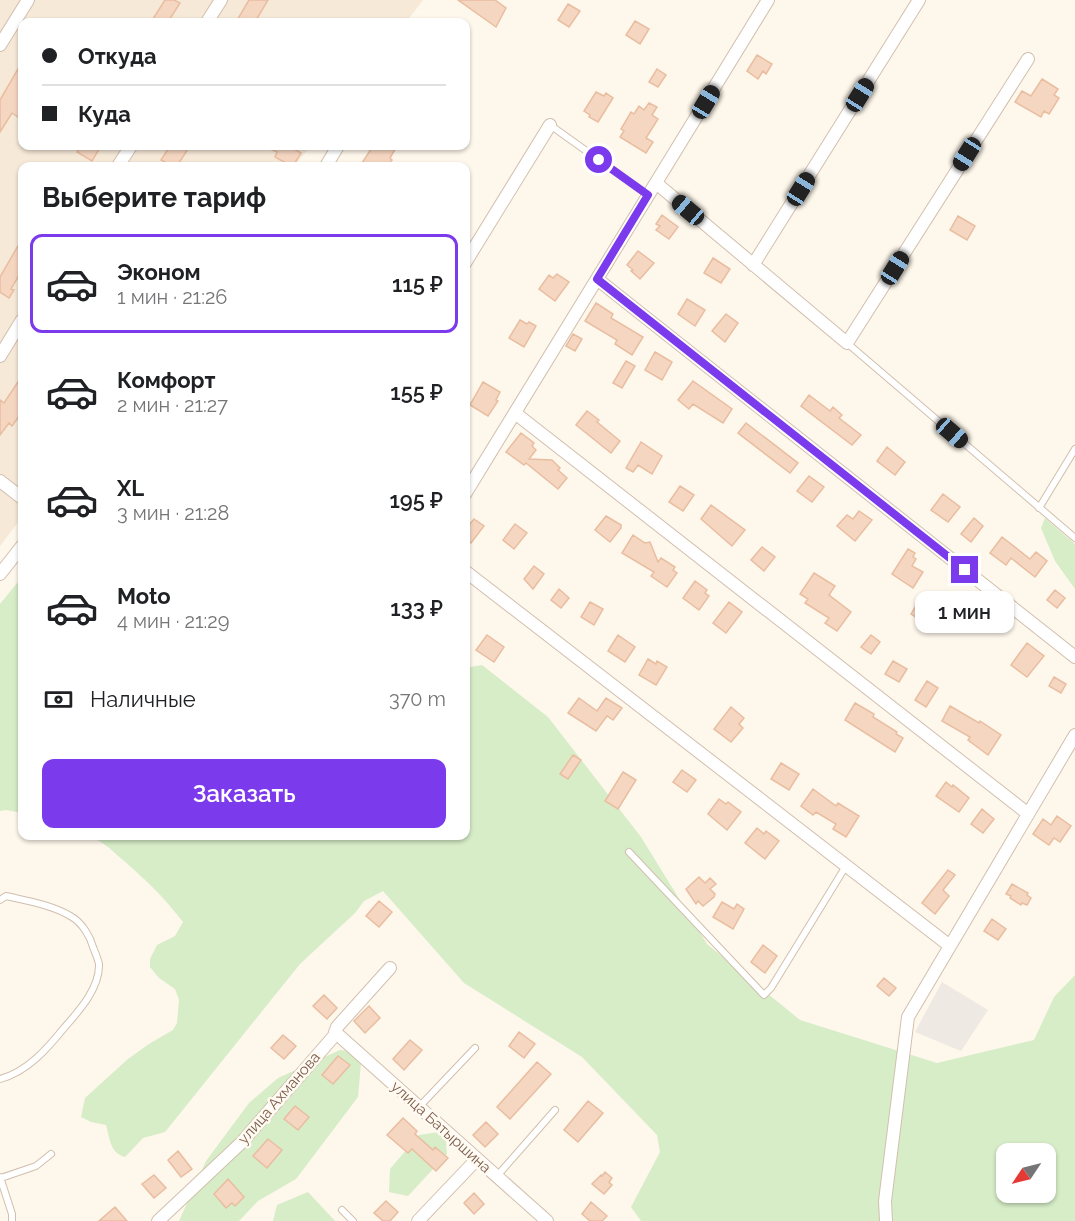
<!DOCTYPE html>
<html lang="ru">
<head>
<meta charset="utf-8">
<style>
  :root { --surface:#fff; --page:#f6f6f6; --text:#202124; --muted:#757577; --line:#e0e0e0; --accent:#7c3aed }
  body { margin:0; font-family:Raleway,sans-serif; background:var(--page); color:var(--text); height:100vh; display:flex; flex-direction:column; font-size:22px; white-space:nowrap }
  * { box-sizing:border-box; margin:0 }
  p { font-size:20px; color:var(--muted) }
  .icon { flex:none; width:33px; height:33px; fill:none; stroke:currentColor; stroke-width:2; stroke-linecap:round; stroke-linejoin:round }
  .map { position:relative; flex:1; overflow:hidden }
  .side { position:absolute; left:18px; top:162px; width:452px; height:678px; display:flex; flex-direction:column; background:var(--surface); border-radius:12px; box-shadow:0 2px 4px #0004 }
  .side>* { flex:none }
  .banner { position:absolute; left:18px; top:18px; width:452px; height:132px; border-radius:12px; box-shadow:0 2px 4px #0004; display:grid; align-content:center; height:132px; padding:0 24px; background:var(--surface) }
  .needle { width:39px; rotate:235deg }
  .buttons { position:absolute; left:996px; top:1143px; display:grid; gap:12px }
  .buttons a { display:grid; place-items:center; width:60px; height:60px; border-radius:12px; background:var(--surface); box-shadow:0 2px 4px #0004; font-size:30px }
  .end { position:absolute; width:27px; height:27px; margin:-14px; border:8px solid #7c3aed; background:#fff; box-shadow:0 0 0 3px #fff }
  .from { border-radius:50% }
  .bubble { position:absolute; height:42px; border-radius:12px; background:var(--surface); box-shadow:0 2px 4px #0004; font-size:20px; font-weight:600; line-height:42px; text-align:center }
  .car { position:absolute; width:18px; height:36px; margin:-18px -9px; border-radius:8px; box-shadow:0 0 4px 2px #0007; background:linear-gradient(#222 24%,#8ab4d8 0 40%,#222 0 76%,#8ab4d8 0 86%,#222 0) }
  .banner b { display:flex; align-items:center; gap:21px; height:57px; font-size:22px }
  .banner b+b { border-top:2px solid var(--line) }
  .banner i { width:15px; height:15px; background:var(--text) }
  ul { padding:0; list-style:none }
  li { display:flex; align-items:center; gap:18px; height:99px; margin:0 12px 9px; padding:0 12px; border:3px solid transparent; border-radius:12px }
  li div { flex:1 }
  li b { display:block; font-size:22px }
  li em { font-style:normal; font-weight:600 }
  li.on { border-color:var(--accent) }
  li>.icon { width:54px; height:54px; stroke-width:1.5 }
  h2 { padding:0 24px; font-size:27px; line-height:72px }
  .pay { display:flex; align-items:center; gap:15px; height:66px; padding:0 24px; font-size:22px }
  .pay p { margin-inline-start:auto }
  .button { display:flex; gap:12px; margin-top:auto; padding:12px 24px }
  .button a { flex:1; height:69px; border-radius:12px; background:var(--accent); color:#fff; font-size:24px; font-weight:600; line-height:69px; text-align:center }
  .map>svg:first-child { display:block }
</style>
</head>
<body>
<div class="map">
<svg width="1075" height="1221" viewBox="0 0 1075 1221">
  <rect width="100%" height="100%" fill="#fef7eb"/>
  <path fill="#f6e9d8" d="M0 0H423L406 22H22V146H311L294 166H22V517L0 546Z"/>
  <path fill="#efe9e3" d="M942 982 988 1010 961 1051 915 1032Z"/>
  <path fill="#d6edc7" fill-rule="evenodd" d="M1045 518 1075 544V589L1055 561 1041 528Z
    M22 577V813L6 810 0 811V604Z
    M482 665 548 717 641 837 707 944 800 1020 937 1063 1034 1040 1054 997 1075 975V1221H641L631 1207 660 1152 657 1135 582 1057 464 983 383 891 364 901 355 913 300 964 165 1132 143 1138 125 1157C110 1153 110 1139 106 1125L91 1122 81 1117 85 1098 128 1059 149 1044 173 1030 177 1023 179 1000 175 989 159 978 150 967V959L157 945 175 936 183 922C163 896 147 881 123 860 110 849 101 838 83 836H465V668ZM1006 1154H1046V1192H1006Z
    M340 1050 362 1052 358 1097 296 1179 258 1201 239 1221H179L206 1161 249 1103 278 1078Z
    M445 1131 447 1154 408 1196 389 1192 390 1169 419 1135Z
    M308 1192 335 1221H273L277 1205Z"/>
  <path fill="#f5d6c1" stroke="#e9bda0" stroke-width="1.5" d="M165 0H174L180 3 168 22H151Z
    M249 0H268L255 22H236Z
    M458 0H495L506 8 496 27Z
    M568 4 580 11 569 27 558 20Z
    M635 21 649 29 640 44 626 35Z
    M757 55 772 64 766 74 763 71 758 79 747 71Z
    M22 62V110L18 117 12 113 0 132V100Z
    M657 69 666 75 658 87 649 82Z
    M1042 79 1058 89 1054 95 1059 98 1049 114 1044 111 1041 117 1015 102 1022 91 1031 96Z
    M596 92 604 96 606 93 613 98 598 122 589 117 590 115 584 111Z
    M649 103 657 107 652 115 658 119 646 138 653 142 646 153 620 137 624 131 621 129 631 112 634 114 639 106 644 110Z
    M81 146H101L92 161 77 152Z
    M170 146H190L177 166H172L161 160Z
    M264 146H289L301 153 293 166H291L275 157 277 152Z
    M373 146H397L390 158 392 160 387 166H360Z
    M662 215 678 227 669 239 656 230 660 226 656 224Z
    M958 216 975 226 967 240 950 230Z
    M22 239V270L11 289 14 290 9 298 0 292V277Z
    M638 251 654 263 640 279 631 271 633 270 627 265Z
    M713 258 730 269 721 283 704 273Z
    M557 274 569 282 555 301 539 289 549 275 553 278Z
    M687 299 705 310 695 326 678 314Z
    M596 303 613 314 611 318 643 337 632 355 615 344 617 340 585 321Z
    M726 314 738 323 725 342 712 331Z
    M520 320 527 324 529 322 536 326 524 347 509 338Z
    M573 334 582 339 575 351 566 346Z
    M655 352 672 362 662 380 645 370Z
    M626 361 635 366 622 388 613 383Z
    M22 376V412L12 426 9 423 0 435V400L4 403Z
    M693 381 732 409 723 423 693 404 689 409 678 400Z
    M483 382 500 392 496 400 498 401 488 416 470 405Z
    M809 395 830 411 833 407 842 415 839 418 861 435 852 445 801 406Z
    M587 411 599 420 597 422 620 441 611 453 576 425Z
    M746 423 798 463 790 473 738 433Z
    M521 433 534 443 532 446 536 450 529 459 552 460 560 468 558 470 567 478 558 489 526 463 524 465 506 452Z
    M641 442 662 456 652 474 638 465 633 472 626 468Z
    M887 447 905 462 895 475 877 461Z
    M809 476 824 487 812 502 797 491Z
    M680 486 694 495 683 511 669 502Z
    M943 494 960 507 948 522 931 510Z
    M711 505 745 530 732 546 701 519Z
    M859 511 872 520 855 541 837 526 847 515 853 519Z
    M606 516 621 525V528L610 542 595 530Z
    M974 518 983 526 971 542 961 534Z
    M474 519 484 526 471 543 465 538V530Z
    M515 524 527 533 514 549 503 540Z
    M633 535 645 543 650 542 658 562 661 558 675 567 673 570 677 573 667 587 651 576 654 572 622 553Z
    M1002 537 1030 559 1036 552 1047 561 1035 577 1011 558 1006 565 990 553Z
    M762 547 775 557 764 571 751 560Z
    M908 549 915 553 913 557 916 559 912 566 923 572 913 588 892 574Z
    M534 566 544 574 533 589 524 579Z
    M814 573 835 586 829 595 851 612 837 631 825 623 829 618 805 603 808 599 800 594Z
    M695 581 707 590 705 593 709 596 699 610 683 598Z
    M559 589 569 598 561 608 551 600Z
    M1055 590 1065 598 1057 608 1047 600Z
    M590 602 603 609 594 625 581 617Z
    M729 602 742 612 726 633 713 623Z
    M917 604 923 607 924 605 942 616 934 629 911 614Z
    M487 635 504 647 494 662 476 650Z
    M618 635 635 647 625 662 608 651Z
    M871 635 880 642 871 654 861 647Z
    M1027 643 1044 656 1027 677 1011 665Z
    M648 659 656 664 657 661 667 667 656 685 639 675Z
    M893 661 907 669 899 682 885 674Z
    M1054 677 1066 684 1061 693 1049 686Z
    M927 681 938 688 926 707 915 700Z
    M579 698 597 711 606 698 622 708 613 720 607 716 596 731 568 713Z
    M855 703 874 714 873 717 897 732 896 734 903 738 895 752 845 720Z
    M950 706 979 723 980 721 1001 735 988 755 968 740 970 737 942 721Z
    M731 707 744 718 739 724 743 728 731 742 714 729Z
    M573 755 581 760 568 779 560 774Z
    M781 763 799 774 789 790 771 779Z
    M682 770 696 780 687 792 673 782Z
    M623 772 636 780 618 809 605 801Z
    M946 782 952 787 953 785 969 798 959 812 936 796Z
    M813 789 836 806 838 803 859 816 846 837 833 829 836 824 816 812 813 815 801 806Z
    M719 799 726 804 728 802 741 812 727 830 708 814Z
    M982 809 994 819 983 833 971 824Z
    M1057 816 1071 826 1060 842 1054 838 1049 845 1033 834 1043 819 1051 825Z
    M757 828 764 834 766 831 779 841 765 859 745 843Z
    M948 870 955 875 943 890 949 896 935 914 922 903Z
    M699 877 705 883 710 878 716 884 710 889 715 894 714 897 703 906 698 901 696 904 686 889Z
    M1012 884 1028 893 1027 895 1031 898 1027 905 1022 903 1021 905 1010 898 1011 896 1006 894Z
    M379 901 392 912 379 927 366 916Z
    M722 902 734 909 737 904 744 909 733 929 713 917Z
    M992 919 1006 929 998 940 984 931Z
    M763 945 777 956 765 973 751 962Z
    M884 978 896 988 889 996 877 986Z
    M324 995 337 1008 327 1019 313 1006Z
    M369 1006 380 1018 365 1033 354 1021Z
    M519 1032 535 1044 524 1058 509 1046Z
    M283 1035 296 1046 284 1059 271 1048Z
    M410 1040 422 1050 404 1070 393 1059Z
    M338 1056 350 1065 333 1084 322 1075Z
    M537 1062 551 1074 510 1119 497 1107Z
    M588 1101 603 1113 578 1142 564 1130Z
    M295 1106 309 1117 298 1130 284 1119Z
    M403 1118 417 1131 415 1134 433 1150 435 1147 448 1158 436 1171 412 1149 408 1153 387 1135Z
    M486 1122 498 1134 485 1147 473 1135Z
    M268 1139 282 1150 267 1168 253 1156Z
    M178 1151 192 1169 181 1177 168 1160Z
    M605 1172 612 1178 609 1182 612 1185 604 1194 592 1184 601 1175 602 1176Z
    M154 1175 166 1188 154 1198 142 1184Z
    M228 1179 244 1197 235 1206 232 1203 226 1208 214 1194Z
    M474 1193 484 1204 474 1214 464 1203Z
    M386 1201 398 1212 390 1221H383L374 1213Z
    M591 1202 607 1216 602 1221H590L582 1214Z
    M115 1207 127 1221H99Z"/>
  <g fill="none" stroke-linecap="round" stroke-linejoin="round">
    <g stroke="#d2bfae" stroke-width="8">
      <path id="lane" d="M550 125 648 195
        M847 343 1075 538
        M1039 508 1075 449
        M629 852 764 995 771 988 846 866
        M0 900 6 896C27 901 53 905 72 917 82 923 90 936 93 947 95 952 98 959 99 964 100 988 79 1011 64 1028 47 1049 27 1072 0 1079
        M419 1107 475 1048
        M497 1176 555 1110
        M0 1177 12 1214V1221
        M1 1178 36 1166 51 1154
        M342 1210 353 1221"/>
    </g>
    <g stroke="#d2bfae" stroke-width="14">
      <path id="street" d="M207 22 221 0
        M0 45 28 0
        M118 166 131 146
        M326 166 338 146
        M656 183 847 343 1028 59
        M465 263 550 125
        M753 265 919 0
        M597 279 1075 657
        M0 356 22 320
        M515 413 1027 813
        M0 481 22 498
        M465 494 768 0
        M465 571 950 946
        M0 574 22 546
        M335 1032 547 1221
        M158 1221 242 1142 334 1036 337 1027 390 968
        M418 1221 477 1159
        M886 1221 885 1201 908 1017 1075 735"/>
    </g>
    <use href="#lane" stroke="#fff" stroke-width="6"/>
    <use href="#street" stroke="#fff" stroke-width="12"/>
  </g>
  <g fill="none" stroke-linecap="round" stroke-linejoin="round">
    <path stroke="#7c3aed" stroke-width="8" d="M599 160 648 195 597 279 965 570"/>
  </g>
  <g text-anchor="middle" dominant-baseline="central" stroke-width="5" stroke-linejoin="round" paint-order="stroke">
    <g font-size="15" fill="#7c5d4b" stroke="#fffaf2">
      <text transform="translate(279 1098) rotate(-49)">улица Ахманова</text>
      <text transform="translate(441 1127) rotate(42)">улица Батыршина</text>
    </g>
  </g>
</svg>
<div class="buttons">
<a><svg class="needle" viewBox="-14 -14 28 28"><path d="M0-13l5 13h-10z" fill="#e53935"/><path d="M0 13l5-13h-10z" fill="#757577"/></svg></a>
</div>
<i class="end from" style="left:599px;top:160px"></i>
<i class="end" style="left:965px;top:570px"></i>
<div class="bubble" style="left:915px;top:591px;width:99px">1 мин</div>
<i class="car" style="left:860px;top:95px;rotate:32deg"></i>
<i class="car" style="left:706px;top:102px;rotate:31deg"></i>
<i class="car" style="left:967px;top:154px;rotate:212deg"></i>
<i class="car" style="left:801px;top:189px;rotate:32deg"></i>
<i class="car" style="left:688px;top:210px;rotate:310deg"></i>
<i class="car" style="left:895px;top:268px;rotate:32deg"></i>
<i class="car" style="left:952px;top:433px;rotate:131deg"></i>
<div class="banner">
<b><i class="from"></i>Откуда</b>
<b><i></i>Куда</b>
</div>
<section class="side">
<h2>Выберите тариф</h2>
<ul>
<li class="on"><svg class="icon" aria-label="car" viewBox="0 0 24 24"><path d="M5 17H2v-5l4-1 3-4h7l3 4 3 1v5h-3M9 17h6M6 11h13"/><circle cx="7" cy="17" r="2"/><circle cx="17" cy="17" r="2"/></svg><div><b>Эконом</b><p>1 мин · 21:26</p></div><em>115 ₽</em></li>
<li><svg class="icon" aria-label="car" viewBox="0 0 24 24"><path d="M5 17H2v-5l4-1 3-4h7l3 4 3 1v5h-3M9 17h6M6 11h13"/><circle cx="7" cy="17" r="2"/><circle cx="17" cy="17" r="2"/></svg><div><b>Комфорт</b><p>2 мин · 21:27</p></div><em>155 ₽</em></li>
<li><svg class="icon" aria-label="car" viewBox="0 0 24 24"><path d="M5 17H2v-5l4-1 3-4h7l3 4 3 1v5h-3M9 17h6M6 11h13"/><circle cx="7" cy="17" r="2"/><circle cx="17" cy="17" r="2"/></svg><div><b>XL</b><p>3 мин · 21:28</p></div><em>195 ₽</em></li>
<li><svg class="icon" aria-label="car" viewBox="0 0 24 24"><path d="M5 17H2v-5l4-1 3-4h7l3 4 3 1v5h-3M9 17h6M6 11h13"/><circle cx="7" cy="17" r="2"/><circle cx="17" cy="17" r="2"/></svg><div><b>Moto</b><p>4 мин · 21:29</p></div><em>133 ₽</em></li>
</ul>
<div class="pay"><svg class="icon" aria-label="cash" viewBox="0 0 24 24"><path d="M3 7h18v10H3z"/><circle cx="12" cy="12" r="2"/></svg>Наличные<p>370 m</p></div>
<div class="button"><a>Заказать</a></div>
</section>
</div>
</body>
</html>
